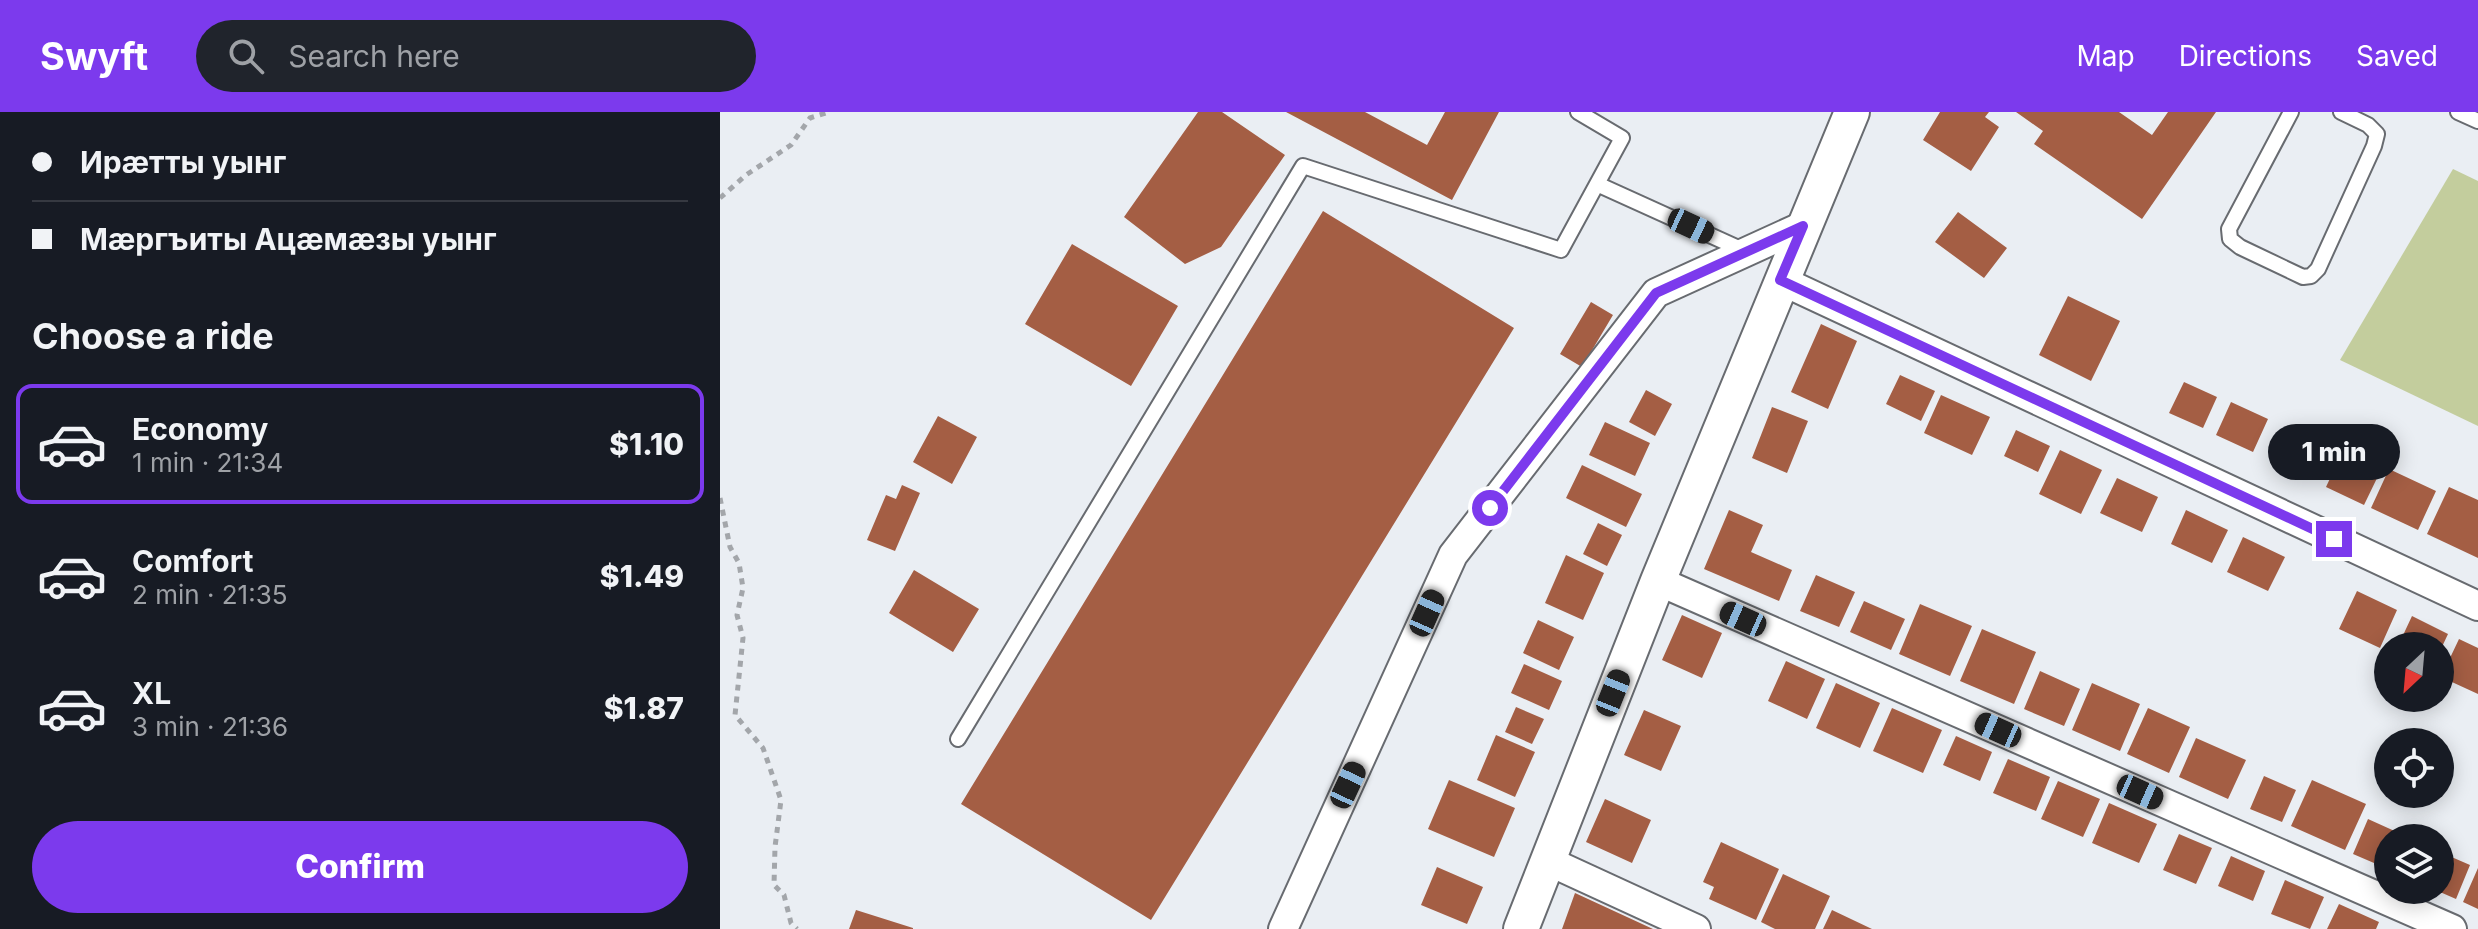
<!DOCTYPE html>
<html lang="en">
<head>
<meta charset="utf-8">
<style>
  :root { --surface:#171b24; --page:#20242c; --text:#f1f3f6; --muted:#9ea1a6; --line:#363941; --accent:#7c3aed }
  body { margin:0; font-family:Inter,sans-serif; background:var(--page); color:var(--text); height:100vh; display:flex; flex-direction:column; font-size:30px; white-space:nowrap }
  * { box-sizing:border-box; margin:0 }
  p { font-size:26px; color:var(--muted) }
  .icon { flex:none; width:44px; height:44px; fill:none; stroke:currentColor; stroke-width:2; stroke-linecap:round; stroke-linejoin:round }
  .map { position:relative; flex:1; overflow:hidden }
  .side { display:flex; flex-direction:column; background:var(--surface); width:720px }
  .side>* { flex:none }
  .guide { display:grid; align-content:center; height:176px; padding:0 32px; background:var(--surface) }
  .needle { width:52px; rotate:206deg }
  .controls { position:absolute; left:1654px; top:520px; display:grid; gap:16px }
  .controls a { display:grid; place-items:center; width:80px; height:80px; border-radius:50%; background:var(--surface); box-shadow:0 4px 20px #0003; font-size:40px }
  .end { position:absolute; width:36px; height:36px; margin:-18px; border:10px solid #7c3aed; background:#fff; box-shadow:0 0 0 4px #fff }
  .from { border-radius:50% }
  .bubble { position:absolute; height:56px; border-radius:28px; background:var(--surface); box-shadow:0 4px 20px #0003; font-size:26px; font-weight:800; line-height:56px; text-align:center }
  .car { position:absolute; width:24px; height:48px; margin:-24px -12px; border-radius:10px; box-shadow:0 0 6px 2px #0007; background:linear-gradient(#222 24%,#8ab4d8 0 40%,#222 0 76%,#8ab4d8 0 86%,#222 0) }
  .guide b { display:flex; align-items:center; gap:28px; height:76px; font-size:30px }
  .guide b+b { border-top:2px solid var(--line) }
  .guide i { width:20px; height:20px; background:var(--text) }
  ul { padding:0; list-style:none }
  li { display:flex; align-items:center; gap:24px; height:120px; margin:0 16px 12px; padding:0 16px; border:4px solid transparent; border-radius:16px }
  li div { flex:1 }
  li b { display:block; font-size:30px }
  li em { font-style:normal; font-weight:800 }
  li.active { border-color:var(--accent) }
  li>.icon { width:72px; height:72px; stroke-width:1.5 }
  h2 { padding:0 32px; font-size:36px; line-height:96px }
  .primary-button { display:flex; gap:16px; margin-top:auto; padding:16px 32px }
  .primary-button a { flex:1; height:92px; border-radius:48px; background:var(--accent); color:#fff; font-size:32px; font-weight:800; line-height:92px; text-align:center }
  header { display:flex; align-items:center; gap:48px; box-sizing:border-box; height:112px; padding:0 40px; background:var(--accent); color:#fff }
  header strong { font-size:38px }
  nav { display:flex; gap:44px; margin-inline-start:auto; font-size:28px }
  .search { width:560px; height:72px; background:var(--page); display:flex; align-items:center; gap:20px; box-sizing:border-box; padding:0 28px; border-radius:44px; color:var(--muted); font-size:30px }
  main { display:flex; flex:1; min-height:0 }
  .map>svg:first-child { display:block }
</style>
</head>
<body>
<header>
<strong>Swyft</strong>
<div class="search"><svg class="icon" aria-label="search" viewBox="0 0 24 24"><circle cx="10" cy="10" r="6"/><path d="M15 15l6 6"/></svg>Search here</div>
<nav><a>Map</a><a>Directions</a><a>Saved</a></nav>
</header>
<main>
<section class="side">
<div class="guide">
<b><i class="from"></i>Ирæтты уынг</b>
<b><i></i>Мӕргъиты Ацӕмӕзы уынг</b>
</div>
<h2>Choose a ride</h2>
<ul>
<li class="active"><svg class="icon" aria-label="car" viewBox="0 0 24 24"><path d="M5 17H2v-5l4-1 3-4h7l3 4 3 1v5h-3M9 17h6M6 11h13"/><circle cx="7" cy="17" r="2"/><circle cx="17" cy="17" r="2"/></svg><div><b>Economy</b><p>1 min · 21:34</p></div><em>$1.10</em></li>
<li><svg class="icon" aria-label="car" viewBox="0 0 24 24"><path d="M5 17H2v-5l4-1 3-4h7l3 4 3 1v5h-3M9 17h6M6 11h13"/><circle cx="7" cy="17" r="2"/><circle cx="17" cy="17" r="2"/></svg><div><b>Comfort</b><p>2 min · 21:35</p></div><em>$1.49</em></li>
<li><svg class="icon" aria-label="car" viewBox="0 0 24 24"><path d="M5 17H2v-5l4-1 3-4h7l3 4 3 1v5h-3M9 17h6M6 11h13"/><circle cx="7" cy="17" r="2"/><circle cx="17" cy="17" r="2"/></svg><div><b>XL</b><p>3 min · 21:36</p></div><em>$1.87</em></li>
</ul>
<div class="primary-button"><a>Confirm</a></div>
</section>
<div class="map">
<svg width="1758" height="817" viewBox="0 0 1758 817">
  <rect width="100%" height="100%" fill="#eaeef3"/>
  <path fill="#c3cd9d" d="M1733 57 1758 69V314L1620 248Z"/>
  <path fill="#a45e44" d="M478 0H502L565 43 501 135 465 152 404 105Z
    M566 0H645L707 33 725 0H779L732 88Z
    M1220 0H1269L1265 5 1279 15 1251 59 1203 28Z
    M1296 0H1399L1432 23 1448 0H1496L1422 107 1314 32 1323 19Z
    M603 99 794 216 431 808 241 692Z
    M1238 100 1287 136 1264 166 1215 130Z
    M352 132 458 194 411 274 305 212Z
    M1348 184 1400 209 1371 269 1319 243Z
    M871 190 893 203 862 255 840 242Z
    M1101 212 1137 229 1108 297 1071 280Z
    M1180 263 1215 279 1201 309 1166 292Z
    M1464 270 1497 285 1483 316 1449 301Z
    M926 278 952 292 935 324 909 310Z
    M1221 283 1270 305 1252 343 1204 321Z
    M1511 290 1548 307 1533 340 1496 323Z
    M1052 295 1088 309 1067 361 1032 346Z
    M218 304 257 325 232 372 193 350Z
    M885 310 930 331 915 364 869 343Z
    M1296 318 1330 334 1318 360 1284 344Z
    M1570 323 1601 337 1588 366 1556 351Z
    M1340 338 1382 358 1361 402 1319 382Z
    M1621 343 1659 362 1644 393 1606 375Z
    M862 353 922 382 906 415 846 386Z
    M1669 357 1716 379 1698 418 1651 396Z
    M1397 366 1438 385 1422 420 1380 401Z
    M182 373 200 381 175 439 147 428 166 383 176 387Z
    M1729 375 1758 388V446L1707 422Z
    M1009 398 1043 413 1031 440 1072 458 1059 489 984 457Z
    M1466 398 1508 418 1492 451 1451 432Z
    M878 411 902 423 887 454 863 442Z
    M1523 425 1565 445 1548 479 1507 460Z
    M846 443 884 461 863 508 825 491Z
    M194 458 259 497 233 540 169 501Z
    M1096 463 1135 480 1119 515 1080 499Z
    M1637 479 1677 498 1660 536 1619 517Z
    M1144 489 1185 507 1171 538 1130 520Z
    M1200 492 1252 514 1230 564 1179 542Z
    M962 503 1002 521 982 566 942 548Z
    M1692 504 1728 522 1720 539V534H1678Z
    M818 508 854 525 839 558 803 541Z
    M1262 517 1316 540 1294 592 1240 569Z
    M1739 527 1758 536V582L1721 565Z
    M1066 549 1105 567 1087 607 1048 589Z
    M804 552 842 569 829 598 791 581Z
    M1320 559 1360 577 1344 614 1304 597Z
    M1116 571 1160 591 1140 636 1096 616Z
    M1372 571 1420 592 1400 639 1352 618Z
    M796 595 824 607 812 632 785 620Z
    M1172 596 1222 618 1203 661 1153 639Z
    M1428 596 1470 615 1449 661 1407 642Z
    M924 598 961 614 941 659 904 643Z
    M776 623 815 640 795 685 757 668Z
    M1236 624 1272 640 1260 669 1223 653Z
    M1476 626 1526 648 1508 687 1459 665Z
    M1288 647 1330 665 1316 699 1273 681Z
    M1544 664 1576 678 1562 710 1530 697Z
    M729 668 795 696 774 745 708 717Z
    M1592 668 1646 692 1625 738 1571 714Z
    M1338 669 1380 687 1363 725 1321 707Z
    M885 687 931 708 912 751 866 730Z
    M1389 691 1437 712 1419 751 1372 731Z
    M1648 707 1690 726H1668V757L1633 742Z
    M1459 722 1492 736 1476 772 1443 758Z
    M1001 730 1059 757 1036 808 989 787 994 775 983 770Z
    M1720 740 1750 753 1736 787 1720 780Z
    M1511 744 1545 759 1533 789 1498 774Z
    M717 755 763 775 747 812 701 793Z
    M1758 756V797L1743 790Z
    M1063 762 1110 784 1095 817H1055L1041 810Z
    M1565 768 1604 785 1590 817 1551 802Z
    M855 781 933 817H842Z
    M1619 792 1659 810 1656 817H1607Z
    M136 798 193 816V817H129Z
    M1112 798 1152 817H1103Z"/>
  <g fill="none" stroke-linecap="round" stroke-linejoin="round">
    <g stroke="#686b70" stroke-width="18">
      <path id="service" d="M1571 0 1509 117 1510 127 1520 135 1583 165 1591 164 1598 157 1654 34 1657 22 1648 13 1621 0
        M1738 0 1758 9
        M877 72 1027 140
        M238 627 583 54 841 138 902 26 858 0"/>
    </g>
    <g stroke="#686b70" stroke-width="32">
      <path id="minor" d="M1060 168 1758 494
        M938 469 1732 817
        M826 748 976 817
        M563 817 733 443 936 181 1083 114"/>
    </g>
    <g stroke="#686b70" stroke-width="38">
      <path id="tertiary" d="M801 817 938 469 1132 0"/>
    </g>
    <path stroke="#a3a6aa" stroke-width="5" stroke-dasharray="6 6" stroke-linecap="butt" d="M0 86 26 63 71 33 90 6 109 0
      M0 386 10 435 19 451 23 476 17 503 23 526 15 603 43 636 61 688 55 735 54 773 64 783 71 811 77 817"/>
    <use href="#service" stroke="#fff" stroke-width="14"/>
    <use href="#minor" stroke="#fff" stroke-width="28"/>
    <use href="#tertiary" stroke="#fff" stroke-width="34"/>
  </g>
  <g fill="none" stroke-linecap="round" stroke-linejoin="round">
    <path stroke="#7c3aed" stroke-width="10" d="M770 396 936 181 1083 114 1060 168 1614 427"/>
  </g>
</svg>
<div class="controls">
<a><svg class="needle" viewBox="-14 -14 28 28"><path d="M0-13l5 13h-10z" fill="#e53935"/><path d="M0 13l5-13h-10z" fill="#9ea1a6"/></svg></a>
<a><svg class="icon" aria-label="locate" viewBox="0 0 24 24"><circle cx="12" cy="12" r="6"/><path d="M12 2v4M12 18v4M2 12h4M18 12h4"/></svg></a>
<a><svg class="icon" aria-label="layers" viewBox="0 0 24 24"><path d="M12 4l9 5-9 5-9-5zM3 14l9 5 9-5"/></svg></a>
</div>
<i class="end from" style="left:770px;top:396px"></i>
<i class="end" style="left:1614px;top:427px"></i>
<div class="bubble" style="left:1548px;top:312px;width:132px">1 min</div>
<i class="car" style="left:971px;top:114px;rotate:115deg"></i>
<i class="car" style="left:707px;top:501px;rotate:24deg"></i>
<i class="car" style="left:1023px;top:507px;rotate:294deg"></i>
<i class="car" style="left:893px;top:581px;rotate:22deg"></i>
<i class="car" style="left:1278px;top:618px;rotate:294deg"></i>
<i class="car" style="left:628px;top:673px;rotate:25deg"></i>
<i class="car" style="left:1420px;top:680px;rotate:114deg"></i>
</div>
</main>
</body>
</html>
